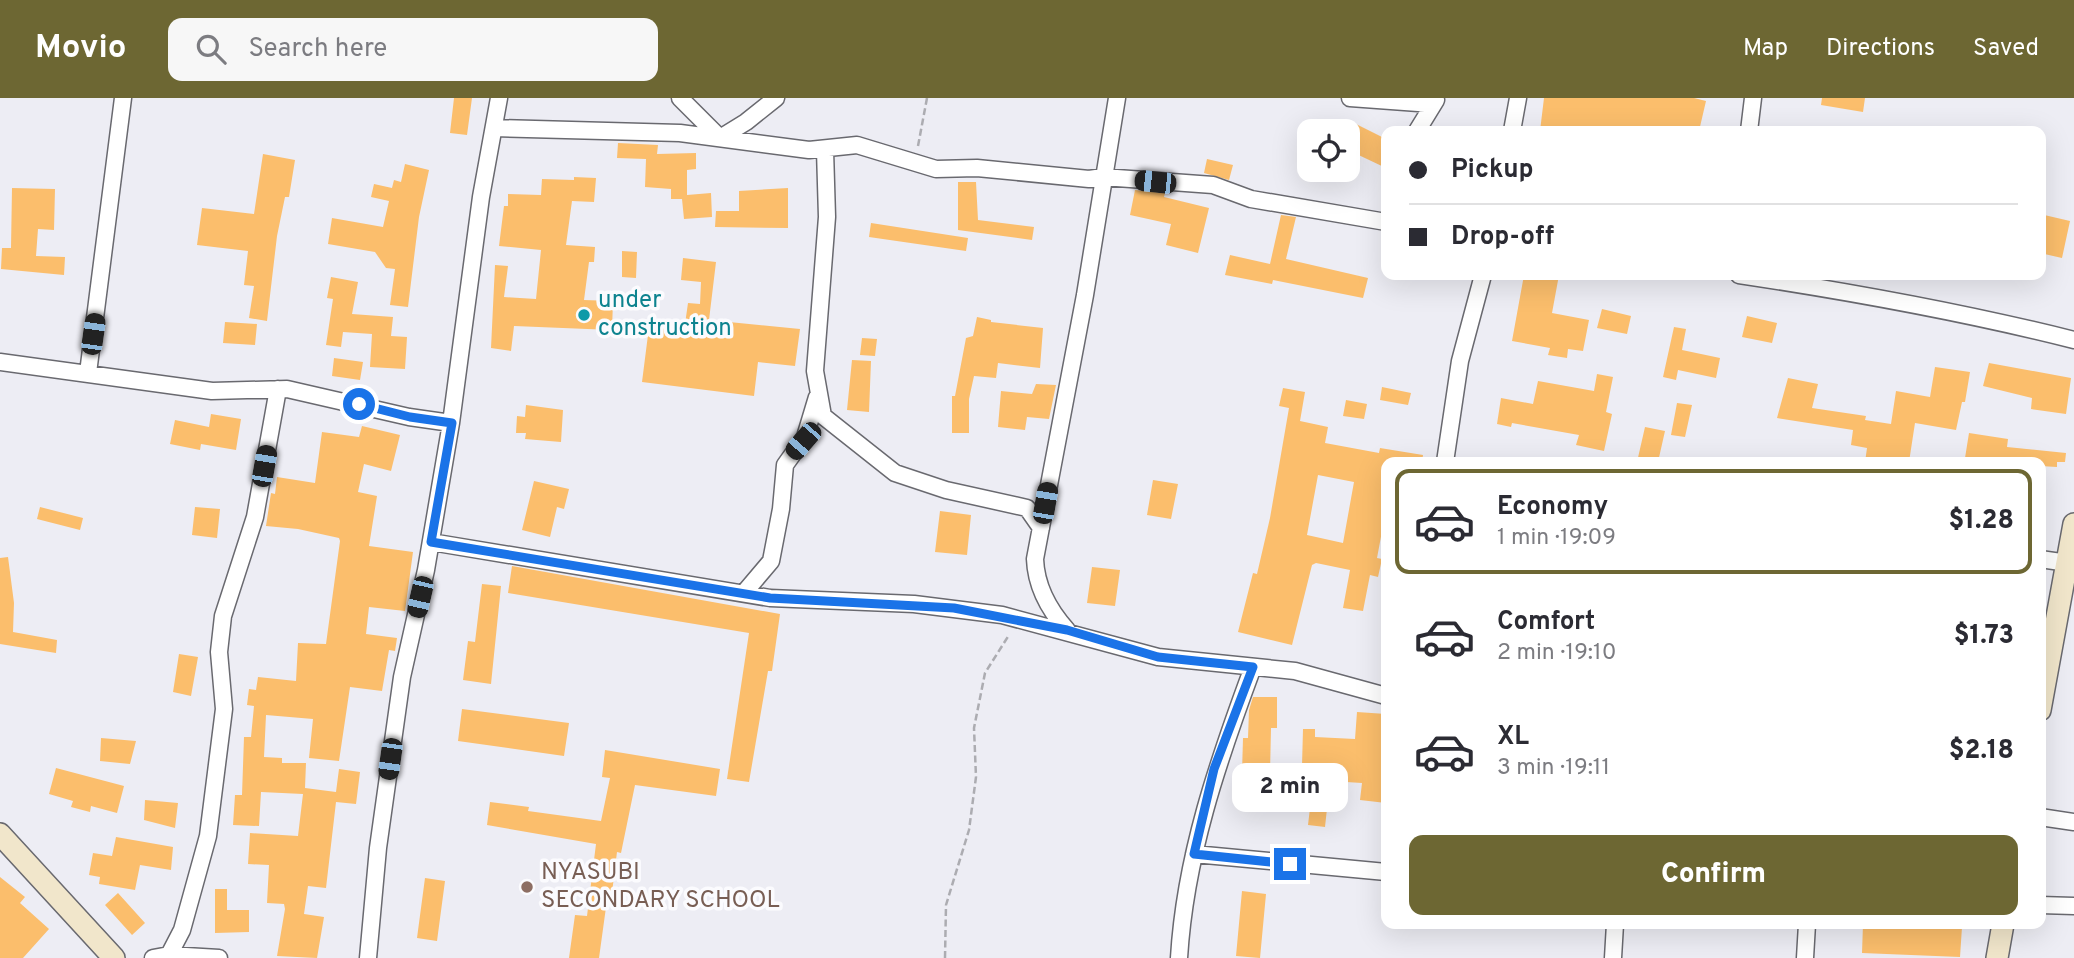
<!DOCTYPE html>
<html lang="en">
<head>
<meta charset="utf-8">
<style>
  :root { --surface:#fff; --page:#f7f7f7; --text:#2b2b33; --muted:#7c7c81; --line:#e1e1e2; --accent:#6d6733 }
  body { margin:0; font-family:Overpass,sans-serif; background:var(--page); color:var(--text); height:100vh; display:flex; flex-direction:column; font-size:26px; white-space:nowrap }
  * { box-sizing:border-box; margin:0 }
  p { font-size:23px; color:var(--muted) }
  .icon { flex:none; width:38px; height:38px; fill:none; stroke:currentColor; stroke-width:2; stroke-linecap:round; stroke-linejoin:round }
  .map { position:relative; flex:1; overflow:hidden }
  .drawer { position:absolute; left:1381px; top:359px; width:665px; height:472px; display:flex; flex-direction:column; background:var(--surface); border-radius:14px; box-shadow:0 7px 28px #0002 }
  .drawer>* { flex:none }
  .banner { position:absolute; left:1381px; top:28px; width:665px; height:154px; border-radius:14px; box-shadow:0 7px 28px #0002; display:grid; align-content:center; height:154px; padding:0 28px; background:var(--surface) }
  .buttons { position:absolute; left:1297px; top:21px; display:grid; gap:14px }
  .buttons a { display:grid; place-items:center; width:63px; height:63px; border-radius:14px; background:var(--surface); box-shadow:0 7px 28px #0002; font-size:35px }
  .end { position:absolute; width:32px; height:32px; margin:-16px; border:9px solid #1a73e8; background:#fff; box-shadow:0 0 0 4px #fff }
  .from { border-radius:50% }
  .bubble { position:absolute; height:49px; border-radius:14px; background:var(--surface); box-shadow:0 7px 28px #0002; font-size:23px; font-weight:800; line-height:49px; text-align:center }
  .car { position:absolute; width:21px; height:42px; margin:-21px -10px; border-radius:9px; box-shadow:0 0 5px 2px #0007; background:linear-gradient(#222 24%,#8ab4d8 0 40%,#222 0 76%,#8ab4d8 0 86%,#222 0) }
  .banner b { display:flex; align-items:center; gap:24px; height:66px; font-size:26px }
  .banner b+b { border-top:2px solid var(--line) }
  .banner i { width:18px; height:18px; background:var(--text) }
  ul { padding:12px 0 0; list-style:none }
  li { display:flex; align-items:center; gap:21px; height:105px; margin:0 14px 10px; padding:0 14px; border:4px solid transparent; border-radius:14px }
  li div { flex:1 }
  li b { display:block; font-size:26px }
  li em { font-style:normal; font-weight:800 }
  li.current { border-color:var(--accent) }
  li>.icon { width:63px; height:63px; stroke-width:1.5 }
  .primary-button { display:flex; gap:14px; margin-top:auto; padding:14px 28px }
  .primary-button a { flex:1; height:80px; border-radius:14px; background:var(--accent); color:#fff; font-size:28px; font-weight:800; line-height:80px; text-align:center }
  header { display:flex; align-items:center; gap:42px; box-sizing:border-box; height:98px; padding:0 35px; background:var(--accent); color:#fff }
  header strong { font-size:33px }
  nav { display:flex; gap:38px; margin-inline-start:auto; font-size:24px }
  .search { width:490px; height:63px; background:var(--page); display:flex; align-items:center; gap:18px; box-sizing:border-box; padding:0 24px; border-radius:14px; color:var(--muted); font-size:26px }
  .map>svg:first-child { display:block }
</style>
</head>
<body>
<header>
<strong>Movio</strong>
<div class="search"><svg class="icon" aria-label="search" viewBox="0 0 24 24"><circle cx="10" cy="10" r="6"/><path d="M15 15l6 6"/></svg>Search here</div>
<nav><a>Map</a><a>Directions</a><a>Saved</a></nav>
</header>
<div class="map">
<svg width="2074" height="860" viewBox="0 0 2074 860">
  <rect width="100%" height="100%" fill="#ededf4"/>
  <path fill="#fbbe6c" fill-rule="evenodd" d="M454 0H472L467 37 450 35Z
    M1544 0H1694L1706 3 1699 33H1540Z
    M1822 0H1865L1863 14 1821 7Z
    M1352 24 1386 41V70L1348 52V25Z
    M618 45 658 47 657 56 696 55V71L687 72V97L711 95 712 119 684 121 682 101H671V91L645 89 646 61 617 60Z
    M263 56 295 62 289 99H285L277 138 267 223 249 220 254 188 244 187 248 153 197 147 202 110 254 116Z
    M1207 61 1233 67 1229 82 1204 75Z
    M405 66 429 72 419 119 408 209 390 207 395 171 386 170 375 154 328 146 332 120 383 129 389 103 371 99 374 86 392 90 394 82 401 84Z
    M574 79 596 80 594 104 572 103 566 147 595 149 594 164H589L584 202 613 203 612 232 514 228 511 253 491 250 495 167 508 168 504 199 536 201 541 152 499 148 504 108H508V96L541 97 542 81 574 82Z
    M958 84H976L978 122 1034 129 1032 142 958 132Z
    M12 90 55 91 54 132 38 131 36 158 65 159 64 177 1 171 2 150H11Z
    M788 90V130L715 129 716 113H739V93Z
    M1135 92 1165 95 1164 99 1209 110 1198 155 1166 147 1171 126 1130 117Z
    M2040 116 2070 123 2062 160 2040 155Z
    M1281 117 1296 119 1286 161 1368 180 1363 200 1273 182 1272 186 1225 177 1230 157 1270 166Z
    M871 125 968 140 966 153 869 139Z
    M622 153 637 154 636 180 622 179Z
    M683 160 716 164 709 222 800 231 795 268 758 264 754 298 642 284 649 229 684 233 688 205 700 206 701 184 681 182Z
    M1524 177H1559L1552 215 1589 222 1583 253 1568 251 1567 260 1548 257 1550 250 1512 243Z
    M331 179 358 184 352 216 393 219 391 238 407 239 405 271 370 269 372 236 343 234 341 249 326 247 333 201 327 200Z
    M1602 211 1631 218 1627 236 1597 230Z
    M1747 218 1777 225 1772 245 1742 239Z
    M977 219 991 222V224L1043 230 1040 270 998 265 996 280 974 278 969 301V335H952V298H955L966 240 973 238Z
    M225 224 257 226 255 247 223 245Z
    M1674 229 1686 231 1682 252 1720 260 1716 280 1678 272 1676 282 1663 279Z
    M862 240 877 241 875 258 860 257Z
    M334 260 363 264 360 282 332 278Z
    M852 262 871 263 869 314 847 312Z
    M1989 265 2071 280 2066 316 2031 311 2032 300 1983 288Z
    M1935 269 1970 274 1965 304H1962L1956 332 1915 325 1909 364H1865L1867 350 1851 347 1853 332 1777 320 1788 280 1818 286 1812 310 1866 318 1865 322 1891 326 1896 293 1930 299Z
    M1597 276 1613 279 1606 314 1612 316 1604 353 1576 347 1579 337 1512 325 1511 329 1497 326 1501 300 1533 306 1538 283 1594 293Z
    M1036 286 1056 287 1049 321 1027 319 1025 332 998 329 1001 293 1032 296Z
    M1382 289 1411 295 1408 307 1380 302Z
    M1283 290 1305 294 1300 323 1328 329 1325 345 1379 355 1380 350 1423 357 1422 364H1386V412L1377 460 1382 461 1378 479 1370 477 1363 513 1343 510 1350 472 1316 465 1312 467 1292 547 1238 534 1253 475 1257 476 1270 420 1289 310 1279 308ZM1318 377 1354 384 1343 445 1307 437Z
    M1346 302 1367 306 1364 321 1343 318Z
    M1677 305 1692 307 1685 339 1671 337Z
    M526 307 563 312 561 344 525 341 526 335H516L517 318 525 319Z
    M211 316 241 321 236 352 201 346 200 352 170 346 175 322 209 329Z
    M362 328 400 337 391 373 364 366 358 394 377 398 369 448 413 454 405 513 369 509 366 536 397 540 395 553 389 552 382 593 350 589 339 663 309 660 313 621 266 617 264 659 282 660V665H306L305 690 336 694 339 671 360 674 356 706 336 704 326 790 308 788 304 816 324 819 317 860 277 858 285 811 284 806 267 805 269 767 248 766 250 735 298 738 303 696 261 694 259 728 233 727 235 697H242L244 639H251L254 608 247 607 249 591 256 592 258 579 296 583 298 545 326 546 340 443 339 440 298 431 266 428 271 395 275 396 277 379 315 385 322 334 359 339Z
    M1645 329 1665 333 1658 364H1637Z
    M1969 335 2008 341 2007 349 2066 355 2065 364H2057V369L2040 368V364H1992L1965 360Z
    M1153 382 1178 386 1171 421 1147 417Z
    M534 383 569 391 564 411 557 409 550 439 522 432Z
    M40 409 83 420 80 432 37 421Z
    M195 409 220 411 217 440 192 437Z
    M940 413 971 417 967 457 935 454Z
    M8 459 14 505 13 534 57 542 56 555 0 546V460Z
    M512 468 780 516 772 573H768L749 684 727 681 749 535 508 495Z
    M1092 469 1120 472 1115 508 1087 505Z
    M482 486 501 488 491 586 463 582 468 543 475 544Z
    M179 556 198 559 191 598 173 594Z
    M1253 599H1277V630H1271L1270 676 1242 675 1243 640H1248L1249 612Z
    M462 611 569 625 564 658 458 643Z
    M1357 614 1386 616V705L1360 702 1362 685 1330 683 1325 729 1308 727 1310 710H1274V668H1302L1303 631H1315V639L1355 641Z
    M101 640 136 643 130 666 100 663Z
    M605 652 720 671 716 698 635 687 621 755 617 754 611 803 607 802 599 860H569L575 817 587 818 596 746 487 727 490 704 529 709 528 713 601 723 610 680 602 679Z
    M56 670 124 688 117 715 91 708 90 714 71 709 73 703 49 696Z
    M145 702 178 705 175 730 144 722Z
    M116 739 173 749 171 772 140 767 135 792 99 786 100 779 89 777 93 755 112 758Z
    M0 779 25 799 20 805 49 831 23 860H0Z
    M425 780 445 783 437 843 417 840Z
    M215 791H227V812H249V834L215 835Z
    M1242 793 1266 796 1260 860 1236 858Z
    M118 795 145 825 132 837 105 807Z
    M1863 826 1962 829 1960 859 1862 855Z"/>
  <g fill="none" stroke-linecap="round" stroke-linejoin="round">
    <g stroke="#69696f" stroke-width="19">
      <path id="street" d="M680 0 720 40 746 24 776 0
        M1350 0 1432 6
        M494 30 680 35 809 52 857 47 936 71 977 70 1089 81 1103 79 1213 87 1251 101 1386 124
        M1417 33 1436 2
        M1512 33 1518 0
        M1749 33 1753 0
        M825 52 827 119 815 273 823 318 895 375 946 392 1027 410 1041 430
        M1739 177C1852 194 1963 214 2074 242
        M0 264 212 293 287 291 409 319 451 325
        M88 275 123 0
        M1445 364 1460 263 1483 177
        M431 444 770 500 914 506 1002 517 1158 559 1295 573 1386 598
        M2040 461 2068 465
        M744 495 771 463 781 411 785 367 805 339 817 299
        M1067 532C1050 513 1036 488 1035 461L1085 197 1117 0
        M2040 719 2074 724
        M1194 756 1386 774
        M2040 807 2074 808
        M169 857 182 832 208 738 224 611 219 554 223 518 255 419 278 291
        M153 860 169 857 219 860
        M368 860 378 750 402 579 426 472 451 325 481 99 499 0
        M1179 860C1185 759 1218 663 1253 569
        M1613 860 1615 826
        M1805 860 1807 826"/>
    </g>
    <g stroke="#69696f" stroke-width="24">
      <path id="secondary" d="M2040 612 2074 426
        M0 736 114 860
        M1997 860 2003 826"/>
    </g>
    <path stroke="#acacb1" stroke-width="2.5" stroke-dasharray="7 3.5" stroke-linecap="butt" d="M918 48 927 0
      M945 860 946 807 969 732 976 679 974 630 985 575 1009 537"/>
    <use href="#street" stroke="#fff" stroke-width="16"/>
    <use href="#secondary" stroke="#f1e6cb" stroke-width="21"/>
  </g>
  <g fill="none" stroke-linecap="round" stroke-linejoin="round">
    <path stroke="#1a73e8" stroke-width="9" d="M359 306 410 319 452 325 431 444 770 500 954 510 1067 532 1158 559 1253 569 1214 671 1194 756 1290 766"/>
  </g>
  <circle fill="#0f9aa8" stroke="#fbfbfe" stroke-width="2.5" cx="584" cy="217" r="7"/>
  <circle fill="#8d6e63" stroke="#fbfbfe" stroke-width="2.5" cx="527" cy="789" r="7"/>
  <g text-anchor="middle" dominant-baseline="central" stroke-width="7" stroke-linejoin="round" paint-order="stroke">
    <g font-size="24" fill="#0d838f" stroke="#fbfbfe" text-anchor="start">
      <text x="598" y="203">under<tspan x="598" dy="28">construction</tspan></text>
    </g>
    <g font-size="24" fill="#785e54" stroke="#fbfbfe" text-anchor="start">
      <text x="541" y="775">NYASUBI<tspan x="541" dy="28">SECONDARY SCHOOL</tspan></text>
    </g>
  </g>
</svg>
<div class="buttons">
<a><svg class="icon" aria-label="locate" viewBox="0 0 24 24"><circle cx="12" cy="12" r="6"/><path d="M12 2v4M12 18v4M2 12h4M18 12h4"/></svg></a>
</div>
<i class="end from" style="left:359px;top:306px"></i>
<i class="end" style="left:1290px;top:766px"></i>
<div class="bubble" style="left:1232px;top:665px;width:116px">2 min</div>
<i class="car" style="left:1155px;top:84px;rotate:276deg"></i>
<i class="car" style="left:93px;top:236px;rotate:8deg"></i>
<i class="car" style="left:803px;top:343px;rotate:221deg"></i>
<i class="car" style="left:264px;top:368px;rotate:10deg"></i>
<i class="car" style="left:1045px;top:405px;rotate:10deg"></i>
<i class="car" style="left:420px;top:499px;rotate:193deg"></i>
<i class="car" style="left:390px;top:661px;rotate:188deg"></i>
<div class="banner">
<b><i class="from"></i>Pickup</b>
<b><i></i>Drop-off</b>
</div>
<section class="drawer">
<ul>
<li class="current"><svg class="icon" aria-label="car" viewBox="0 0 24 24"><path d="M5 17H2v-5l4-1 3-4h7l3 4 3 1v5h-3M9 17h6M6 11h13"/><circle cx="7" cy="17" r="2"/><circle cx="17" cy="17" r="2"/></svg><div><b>Economy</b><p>1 min · 19:09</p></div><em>$1.28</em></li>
<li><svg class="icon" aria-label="car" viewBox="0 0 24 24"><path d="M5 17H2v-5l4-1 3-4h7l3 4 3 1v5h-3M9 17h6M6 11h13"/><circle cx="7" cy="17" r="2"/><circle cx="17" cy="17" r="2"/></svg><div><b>Comfort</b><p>2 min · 19:10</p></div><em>$1.73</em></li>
<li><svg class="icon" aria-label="car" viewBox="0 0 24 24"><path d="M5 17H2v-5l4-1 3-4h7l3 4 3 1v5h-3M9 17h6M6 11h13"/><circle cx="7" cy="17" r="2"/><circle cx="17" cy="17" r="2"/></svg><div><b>XL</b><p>3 min · 19:11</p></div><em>$2.18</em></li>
</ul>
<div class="primary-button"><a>Confirm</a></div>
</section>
</div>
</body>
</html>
